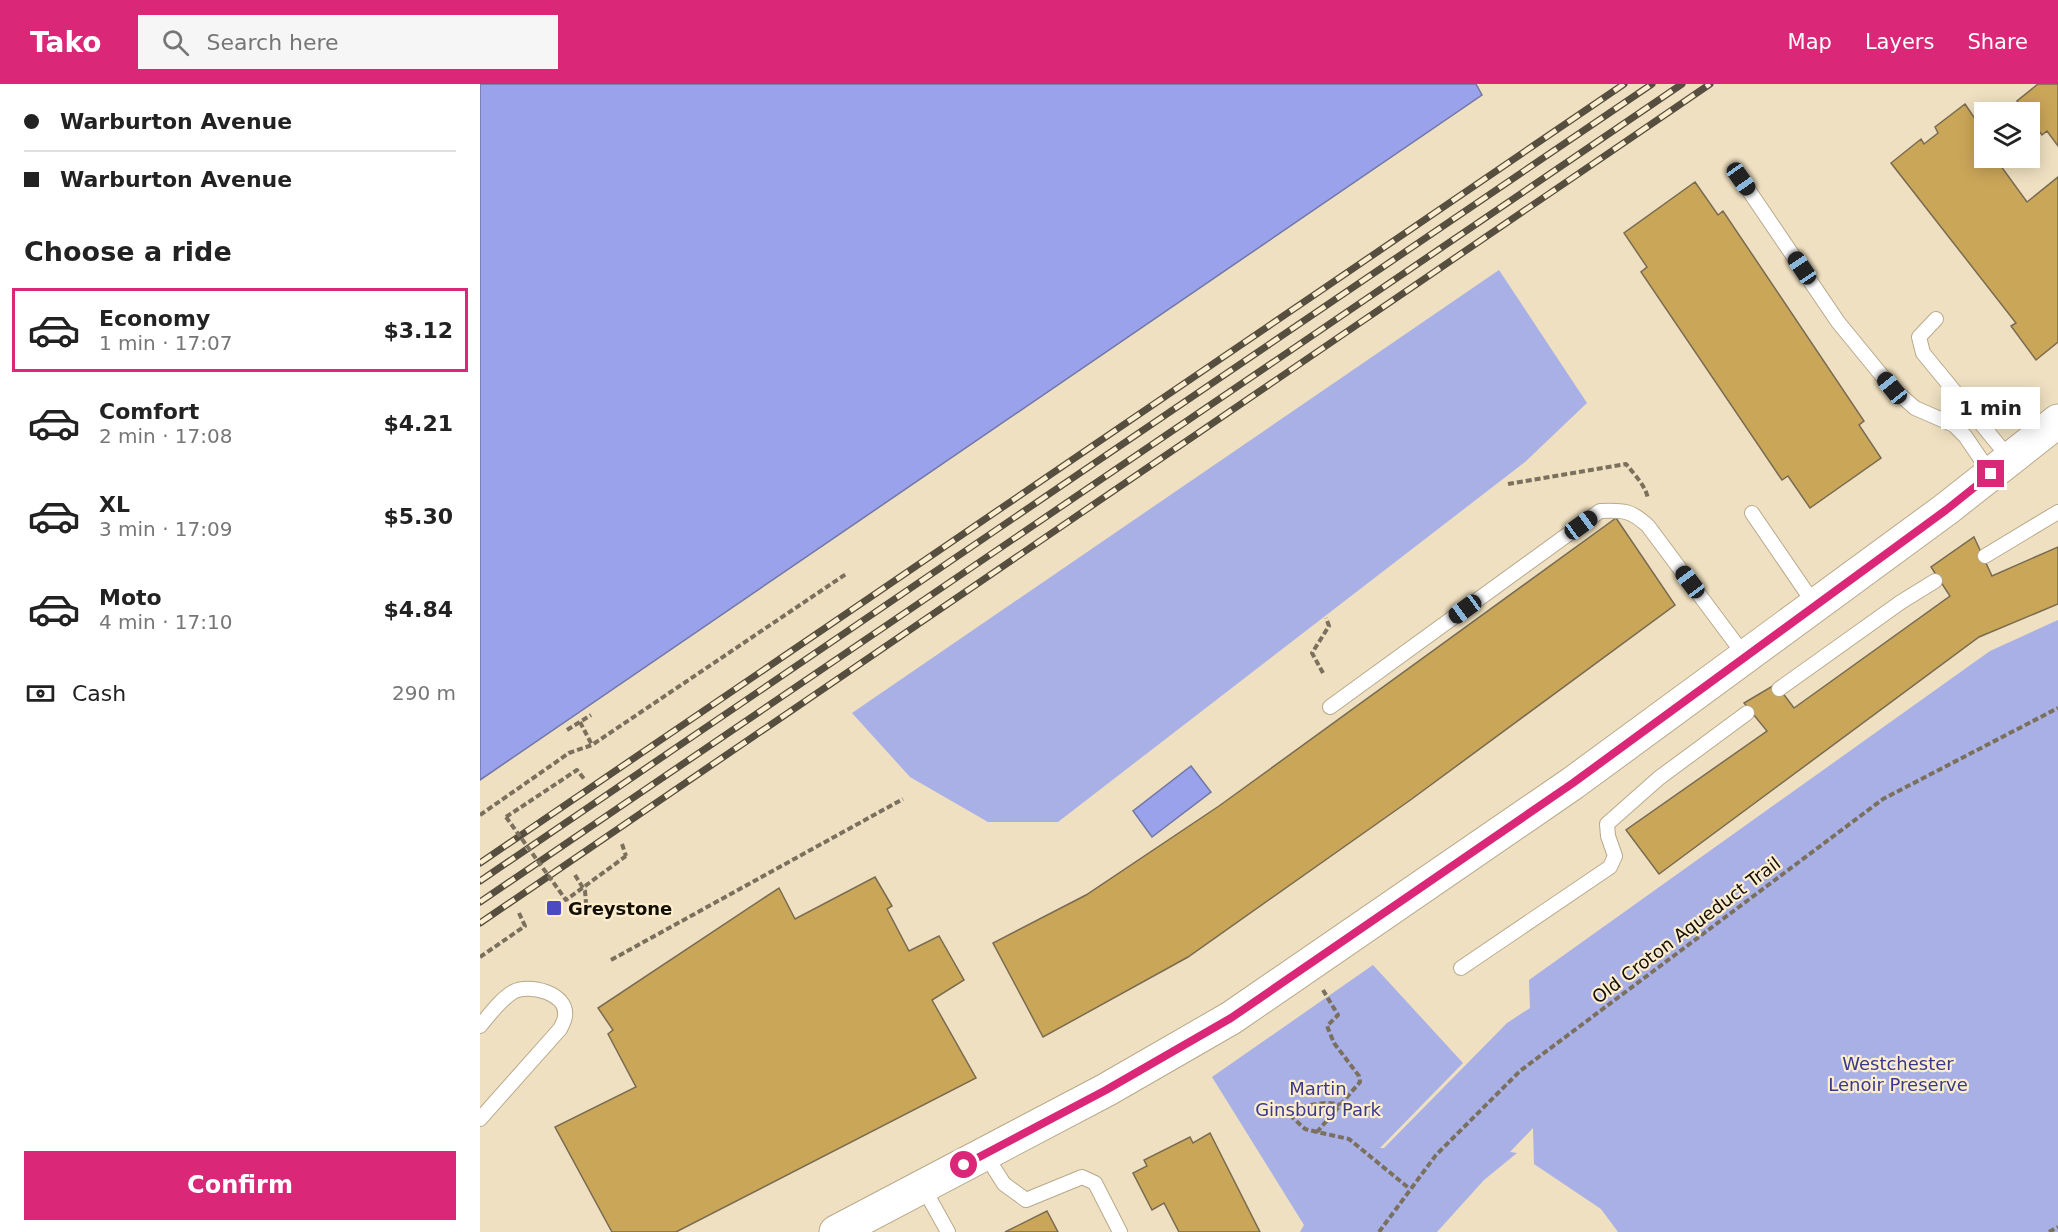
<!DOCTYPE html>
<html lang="en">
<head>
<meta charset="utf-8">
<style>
  :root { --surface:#fff; --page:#f6f6f6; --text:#222; --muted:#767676; --line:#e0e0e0; --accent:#db2777 }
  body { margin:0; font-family:"DejaVu Sans",sans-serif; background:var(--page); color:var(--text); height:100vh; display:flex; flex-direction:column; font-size:22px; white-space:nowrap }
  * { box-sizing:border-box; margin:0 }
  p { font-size:20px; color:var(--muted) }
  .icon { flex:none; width:33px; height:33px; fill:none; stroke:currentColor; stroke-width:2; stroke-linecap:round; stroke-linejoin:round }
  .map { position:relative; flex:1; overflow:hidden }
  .panel { display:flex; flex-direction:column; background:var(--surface); width:480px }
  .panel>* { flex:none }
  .hud { display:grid; align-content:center; height:132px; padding:0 24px; background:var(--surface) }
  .tools { position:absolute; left:1494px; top:18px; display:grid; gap:12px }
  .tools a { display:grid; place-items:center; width:66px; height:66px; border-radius:0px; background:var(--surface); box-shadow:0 3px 15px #0003; font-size:30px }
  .end { position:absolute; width:27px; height:27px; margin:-14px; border:8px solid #db2777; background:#fff; box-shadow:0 0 0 3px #fff }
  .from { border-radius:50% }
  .bubble { position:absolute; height:42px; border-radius:0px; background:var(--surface); box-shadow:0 3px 15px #0003; font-size:20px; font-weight:800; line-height:42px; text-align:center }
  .car { position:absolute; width:18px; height:36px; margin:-18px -9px; border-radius:8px; box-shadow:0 0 4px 2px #0007; background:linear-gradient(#222 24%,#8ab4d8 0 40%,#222 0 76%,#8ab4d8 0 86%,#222 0) }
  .hud b { display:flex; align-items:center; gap:21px; height:57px; font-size:22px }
  .hud b+b { border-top:2px solid var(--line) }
  .hud i { width:15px; height:15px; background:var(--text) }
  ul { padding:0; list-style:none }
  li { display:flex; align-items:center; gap:18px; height:84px; margin:0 12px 9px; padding:0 12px; border:3px solid transparent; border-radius:0px }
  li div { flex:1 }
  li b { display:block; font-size:22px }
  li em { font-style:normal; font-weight:800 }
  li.current { border-color:var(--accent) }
  li>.icon { width:54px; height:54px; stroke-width:1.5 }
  h2 { padding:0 24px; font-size:27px; line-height:72px }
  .pay { display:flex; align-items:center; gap:15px; height:66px; padding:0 24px; font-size:22px }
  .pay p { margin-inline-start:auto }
  .button { display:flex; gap:12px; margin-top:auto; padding:12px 24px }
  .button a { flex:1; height:69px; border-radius:0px; background:var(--accent); color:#fff; font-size:24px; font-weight:800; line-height:69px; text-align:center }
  header { display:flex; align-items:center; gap:36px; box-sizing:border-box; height:84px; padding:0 30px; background:var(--accent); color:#fff }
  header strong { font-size:28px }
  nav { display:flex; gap:33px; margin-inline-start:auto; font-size:21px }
  .search { width:420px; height:54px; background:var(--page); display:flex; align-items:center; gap:15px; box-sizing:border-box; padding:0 21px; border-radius:0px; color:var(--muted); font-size:22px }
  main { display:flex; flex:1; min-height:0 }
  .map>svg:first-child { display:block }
</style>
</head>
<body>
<header>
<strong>Tako</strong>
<div class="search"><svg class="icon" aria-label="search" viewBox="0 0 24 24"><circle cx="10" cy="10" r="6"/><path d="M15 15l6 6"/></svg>Search here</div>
<nav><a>Map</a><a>Layers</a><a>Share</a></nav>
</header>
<main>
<section class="panel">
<div class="hud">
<b><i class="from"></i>Warburton Avenue</b>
<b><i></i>Warburton Avenue</b>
</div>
<h2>Choose a ride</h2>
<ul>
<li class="current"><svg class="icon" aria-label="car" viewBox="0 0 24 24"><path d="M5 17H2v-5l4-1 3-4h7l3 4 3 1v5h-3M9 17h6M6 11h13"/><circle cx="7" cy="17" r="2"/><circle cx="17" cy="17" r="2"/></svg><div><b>Economy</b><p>1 min · 17:07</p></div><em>$3.12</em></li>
<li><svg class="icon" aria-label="car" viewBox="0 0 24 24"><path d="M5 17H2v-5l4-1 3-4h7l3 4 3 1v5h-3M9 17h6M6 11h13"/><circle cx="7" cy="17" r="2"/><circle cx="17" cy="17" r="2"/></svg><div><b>Comfort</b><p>2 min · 17:08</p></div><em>$4.21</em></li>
<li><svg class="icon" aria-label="car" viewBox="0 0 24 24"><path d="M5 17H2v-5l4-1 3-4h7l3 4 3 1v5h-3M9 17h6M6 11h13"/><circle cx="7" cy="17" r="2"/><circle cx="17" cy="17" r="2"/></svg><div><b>XL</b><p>3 min · 17:09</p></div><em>$5.30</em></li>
<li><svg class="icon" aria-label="car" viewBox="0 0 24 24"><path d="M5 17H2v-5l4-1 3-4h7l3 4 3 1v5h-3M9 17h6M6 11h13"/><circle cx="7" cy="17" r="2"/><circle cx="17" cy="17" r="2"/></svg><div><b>Moto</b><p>4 min · 17:10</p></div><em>$4.84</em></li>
</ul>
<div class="pay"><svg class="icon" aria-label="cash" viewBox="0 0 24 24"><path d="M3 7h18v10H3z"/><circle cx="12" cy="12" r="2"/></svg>Cash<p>290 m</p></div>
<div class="button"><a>Confirm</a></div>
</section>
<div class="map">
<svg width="1578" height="1148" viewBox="0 0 1578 1148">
  <rect width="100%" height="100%" fill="#efe0c1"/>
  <path fill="#a8b0e5" d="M1019 186 1107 319 1045 378 578 738H508L430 693 372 629Z
    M1578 536V1148H1138L1121 1125 1054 1080 1053 1044 1030 1068 1037 1069 1004 1096 957 1148H820L824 1141 732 993 893 881 983 979 900 1064H904L1027 939 1050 924 1049 896 1510 567Z"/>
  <path fill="#99a2ea" stroke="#7176a5" stroke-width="1.5" d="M0 0H996L1002 11 0 696Z
    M711 682 731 708 672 753 653 727Z"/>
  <path fill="#caa659" stroke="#796b50" stroke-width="1.5" d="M1558 0H1578V62L1567 47 1562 51 1550 35V28H1545L1537 17Z
    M1485 20 1504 48V74H1515L1547 118 1578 93V258L1556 276 1531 242 1536 239 1411 79 1441 55 1444 60 1458 49 1455 43Z
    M1215 98 1238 131 1243 127 1384 337 1379 341 1401 374 1330 424 1308 392 1302 396 1161 188 1167 183 1144 149Z
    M1136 434 1195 521 929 717 708 873 563 953 513 859 606 811 739 722Z
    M1494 453 1512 492 1578 463V520L1499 553 1179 790 1146 746 1287 647 1264 619 1296 600 1314 624 1470 512 1451 483Z
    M395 793 412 822 407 825 429 867 459 852 484 896 452 916 496 994 196 1148H132L75 1043 156 1003 128 950 133 946 118 924 299 804 315 835Z
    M730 1049 780 1148H699L684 1119 672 1126 653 1089 667 1082 664 1076 710 1053 713 1059Z
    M567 1127 578 1148H525Z"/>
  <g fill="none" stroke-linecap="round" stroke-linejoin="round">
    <g stroke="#b8a98c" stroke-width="16">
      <path id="service" d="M1261 95 1358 238 1412 304 1435 324 1474 341 1485 352 1511 390
        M1456 235 1439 253 1443 269 1530 375
        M1272 429 1335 521
        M1505 472 1578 428
        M1299 605 1421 518 1455 497
        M850 623 1120 427C1143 426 1151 426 1168 442L1265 572
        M981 884 1130 783 1135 772 1128 752 1127 740 1179 694 1267 629
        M0 942C10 930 20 916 33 908 49 899 88 909 85 932 85 936 82 941 80 945L0 1035
        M505 1070 524 1100 546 1116 602 1093 615 1099 640 1148
        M443 1103 468 1148"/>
    </g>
    <g stroke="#b8a98c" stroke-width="35">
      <path id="tertiary" d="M356 1148 626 1006 751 934 1093 699 1465 426 1578 337"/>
    </g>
    <path stroke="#7a705d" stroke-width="4" stroke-dasharray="6 3" stroke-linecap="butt" d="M1028 400 1146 380C1154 390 1166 402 1168 415
      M843 589 832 569 849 542 846 534
      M100 638 112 661
      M87 646 111 631
      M0 731 89 669 112 661 366 490
      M26 733 97 686 105 696
      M142 760 146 772
      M95 791 105 807 106 819
      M0 873 45 842 39 829
      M131 876 423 715
      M843 906 858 931 847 942 854 959 879 992 880 998 837 1048 869 1055 930 1105
      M837 1048 825 1045 812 1033 815 1026C827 1021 849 1016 860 1021
      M899 1148 956 1071 1040 987 1403 715 1578 624
      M1569 1148 1578 1143"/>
    <use href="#service" stroke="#fff" stroke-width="14"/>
    <use href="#tertiary" stroke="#fff" stroke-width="33"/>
    <g stroke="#564e3e" stroke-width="7">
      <path id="rail" d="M0 779 1144 0
        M0 797 1172 0
        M0 818 1202 0
        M0 839 1230 0"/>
    </g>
    <use href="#rail" stroke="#fcedce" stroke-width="4.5" stroke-dasharray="14" stroke-linecap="butt"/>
    <path stroke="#7a705d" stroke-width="4" stroke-dasharray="6 3" stroke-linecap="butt" d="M26 733 86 816 146 772"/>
  </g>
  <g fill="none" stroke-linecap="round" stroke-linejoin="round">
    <path stroke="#db2777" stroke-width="8" d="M484 1081 626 1006 751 934 1093 699 1466 426 1511 390"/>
  </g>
  <rect fill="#4c4ac1" stroke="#fcedce" stroke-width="2" x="66" y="816" width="16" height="16" rx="3"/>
  <g text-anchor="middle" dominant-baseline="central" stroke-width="4.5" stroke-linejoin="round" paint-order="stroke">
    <g font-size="18" font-weight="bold" fill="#140f05" stroke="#fcedce" text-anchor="start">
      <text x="88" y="824">Greystone</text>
    </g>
    <g font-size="18" fill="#140f05" stroke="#fcedce">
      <text transform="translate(1206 846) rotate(-37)">Old Croton Aqueduct Trail</text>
    </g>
    <g font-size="18" fill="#38398c" stroke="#fcedce">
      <text x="1418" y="979">Westchester<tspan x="1418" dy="21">Lenoir Preserve</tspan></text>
      <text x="838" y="1004">Martin<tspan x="838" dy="21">Ginsburg Park</tspan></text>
    </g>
  </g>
</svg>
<div class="tools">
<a><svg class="icon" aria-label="layers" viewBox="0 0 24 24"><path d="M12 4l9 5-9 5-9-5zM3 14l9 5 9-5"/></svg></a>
</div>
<i class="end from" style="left:484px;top:1081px"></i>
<i class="end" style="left:1511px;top:390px"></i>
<div class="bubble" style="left:1461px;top:303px;width:99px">1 min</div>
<i class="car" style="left:1261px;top:95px;rotate:145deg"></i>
<i class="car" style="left:1322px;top:184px;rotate:326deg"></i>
<i class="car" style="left:1412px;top:304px;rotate:321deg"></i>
<i class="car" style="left:1101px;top:441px;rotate:54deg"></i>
<i class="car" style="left:1210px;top:498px;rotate:323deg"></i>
<i class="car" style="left:985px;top:525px;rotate:234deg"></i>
</div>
</main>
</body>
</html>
